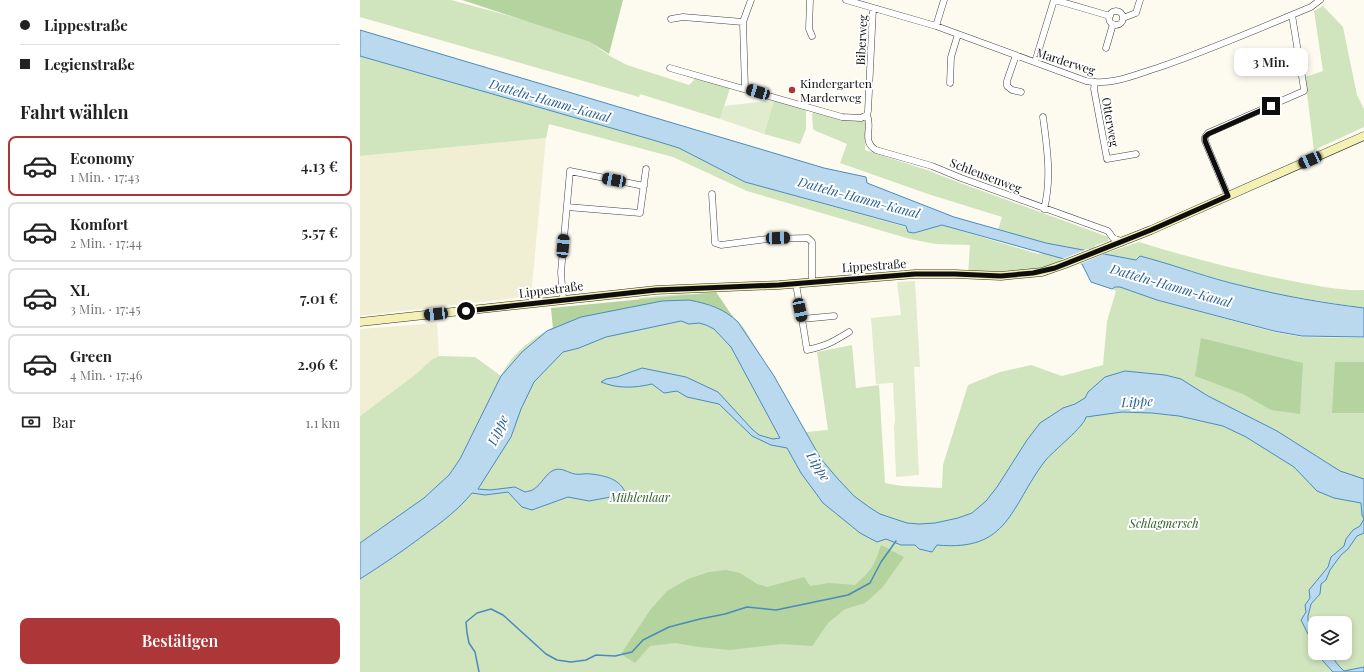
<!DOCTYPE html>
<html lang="de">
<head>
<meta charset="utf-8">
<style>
  :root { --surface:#fff; --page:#f6f6f6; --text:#222; --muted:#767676; --line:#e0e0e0; --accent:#ad3638 }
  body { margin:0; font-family:"Playfair Display",serif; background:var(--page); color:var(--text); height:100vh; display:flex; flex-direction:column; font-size:15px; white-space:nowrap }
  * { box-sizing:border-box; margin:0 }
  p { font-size:13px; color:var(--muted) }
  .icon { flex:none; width:22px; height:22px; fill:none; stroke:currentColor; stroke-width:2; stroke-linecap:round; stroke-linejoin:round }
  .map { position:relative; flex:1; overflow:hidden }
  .drawer { display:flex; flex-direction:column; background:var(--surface); width:360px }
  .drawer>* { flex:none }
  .top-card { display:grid; align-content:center; height:88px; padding:0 20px; background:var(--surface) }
  .buttons { position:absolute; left:948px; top:616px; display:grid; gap:8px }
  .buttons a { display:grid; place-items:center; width:44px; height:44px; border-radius:8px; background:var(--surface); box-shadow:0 2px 6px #0003; font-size:20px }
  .end { position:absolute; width:18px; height:18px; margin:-9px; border:5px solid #0e0e0e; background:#fff; box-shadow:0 0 0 2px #fff }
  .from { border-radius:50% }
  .bubble { position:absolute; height:28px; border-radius:8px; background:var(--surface); box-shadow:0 2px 6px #0003; font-size:13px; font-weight:600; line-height:28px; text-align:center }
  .car { position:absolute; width:12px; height:24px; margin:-12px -6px; border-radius:5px; box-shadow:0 0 3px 1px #0007; background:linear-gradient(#222 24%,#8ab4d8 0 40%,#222 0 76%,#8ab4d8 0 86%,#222 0) }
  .top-card b { display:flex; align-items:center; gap:14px; height:38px; font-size:15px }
  .top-card b+b { border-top:1px solid var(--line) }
  .top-card i { width:10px; height:10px; background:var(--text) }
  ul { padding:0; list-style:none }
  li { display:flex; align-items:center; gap:12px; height:60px; margin:0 8px 6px; padding:0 12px; border:2px solid var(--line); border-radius:8px }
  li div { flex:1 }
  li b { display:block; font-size:15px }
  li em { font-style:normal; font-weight:600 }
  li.selected { border-color:var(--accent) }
  li>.icon { width:36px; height:36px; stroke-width:1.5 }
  h2 { padding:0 20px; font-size:18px; line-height:48px }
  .pay { display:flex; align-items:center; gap:10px; height:44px; padding:0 20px; font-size:15px }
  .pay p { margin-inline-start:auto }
  .button { display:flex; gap:8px; margin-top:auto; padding:8px 20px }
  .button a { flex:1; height:46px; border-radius:8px; background:var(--accent); color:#fff; font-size:16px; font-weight:600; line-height:46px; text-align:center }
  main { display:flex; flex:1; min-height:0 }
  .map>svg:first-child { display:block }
</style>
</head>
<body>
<main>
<section class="drawer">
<div class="top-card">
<b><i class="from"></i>Lippestraße</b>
<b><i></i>Legienstraße</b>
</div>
<h2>Fahrt wählen</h2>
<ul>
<li class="selected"><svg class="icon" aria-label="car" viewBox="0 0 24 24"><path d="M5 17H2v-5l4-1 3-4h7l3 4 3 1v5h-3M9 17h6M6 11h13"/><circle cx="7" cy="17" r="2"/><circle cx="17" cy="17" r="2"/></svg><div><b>Economy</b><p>1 Min. · 17:43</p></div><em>4.13 €</em></li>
<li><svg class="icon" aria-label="car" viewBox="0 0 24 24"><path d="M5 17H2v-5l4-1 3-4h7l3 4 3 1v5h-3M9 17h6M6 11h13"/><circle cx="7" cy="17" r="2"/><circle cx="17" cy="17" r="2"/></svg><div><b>Komfort</b><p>2 Min. · 17:44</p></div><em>5.57 €</em></li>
<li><svg class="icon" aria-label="car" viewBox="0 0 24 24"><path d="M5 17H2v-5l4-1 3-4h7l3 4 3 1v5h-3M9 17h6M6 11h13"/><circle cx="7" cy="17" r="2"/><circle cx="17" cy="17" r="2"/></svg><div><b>XL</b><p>3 Min. · 17:45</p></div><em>7.01 €</em></li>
<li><svg class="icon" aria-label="car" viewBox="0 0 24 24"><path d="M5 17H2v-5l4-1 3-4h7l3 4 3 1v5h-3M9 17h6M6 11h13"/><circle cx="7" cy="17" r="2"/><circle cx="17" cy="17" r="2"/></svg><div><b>Green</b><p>4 Min. · 17:46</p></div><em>2.96 €</em></li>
</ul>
<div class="pay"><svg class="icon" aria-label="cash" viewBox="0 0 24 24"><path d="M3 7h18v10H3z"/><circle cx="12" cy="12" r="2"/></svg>Bar<p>1.1 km</p></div>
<div class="button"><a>Bestätigen</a></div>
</section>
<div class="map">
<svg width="1004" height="672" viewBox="0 0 1004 672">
  <rect width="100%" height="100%" fill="#fdfbf0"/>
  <path fill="#f0efd3" d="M186 138 171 296 0 316V156Z
    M77 323 79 356 71 360 56 374 0 416V329Z"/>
  <path fill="#d0e4bd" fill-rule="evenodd" d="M0 0H91L168 21 230 42 250 56 267 65 329 85 333 81 335 78 370 88 360 119 280 94 279 97 0 17Z
    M963 6 983 27 997 95 1004 109V127L954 150 945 77 963 71 954 11Z
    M0 56 293 140 319 148 385 182 546 227 548 232 555 233 582 225 678 254 683 253 710 261 669 273 608 274 610 245 576 244 550 239 387 191 313 157 189 124 186 138 0 156Z
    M414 100 446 109V129L440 144 404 134Z
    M454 111 482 119 506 121 505 150 567 170 600 183 743 235 748 237 749 241 736 245 731 252C700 249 669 238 638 230L642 217 568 194 480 163 487 144 456 131 453 129 452 115Z
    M779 242C831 258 884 272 937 282 959 286 982 291 1004 290V308C964 302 923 296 883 286 849 277 815 265 780 256L776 260 743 254Z
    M755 287H760L797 300 914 332 942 337 1004 338V672H0V547L49 515 99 468 100 459 89 475 64 498 0 543V416L56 374 71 360 79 356 115 357 141 376C154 348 186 328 214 318 234 311 260 306 280 301L279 298C297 296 333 291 349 297 359 300 376 319 384 328L446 432 468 430 457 352 492 345 496 388 519 385 525 483 542 486 582 488 583 465 608 385 640 372 671 365 702 376 743 365 747 321 756 291 752 289ZM955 623H985V653H955Z"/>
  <path fill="#b4d39e" d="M102 0H263L249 54 230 42Z
    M356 292 373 317 352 305 329 300 302 301 221 317 193 329 191 308Z
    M841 338 943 363 940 414 911 410 883 394 835 376Z
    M975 362H1004V413H972Z
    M521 545 544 557 522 588 505 603 485 609 468 623 452 646 421 644 370 650 339 647 315 643 290 646 275 663 261 654 291 609 307 591 328 579 349 572 366 570 380 573 397 584 407 587 444 577 450 586 469 583 495 585C511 571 515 565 521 545Z"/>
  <path fill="#e1ecce" d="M414 100 404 134 360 119 364 106Z
    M555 281 560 367H554L559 475 536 477 534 427 535 420 533 383 516 384 511 318 541 315 537 282Z"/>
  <path fill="#bad9ef" stroke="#4a8bbd" d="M0 30 464 168 506 177 507 183 594 217 686 243 776 260 780 256C815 265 848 278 883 286 923 296 963 303 1004 308V337L942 336 914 331 797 300 760 287H755L752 289 731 282 722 264 582 225 554 233 548 232 546 226 385 182 319 148 293 140 0 56Z
    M329 300C349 304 363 308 378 322L414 376 461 459 478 479 494 496 509 507 520 514 547 523 559 524 575 523 598 518 612 513 626 501 637 487 667 440 680 423 703 408 715 404 725 398 728 392 745 377 765 371 805 375 821 379 848 396 917 431 980 471 1004 479V533L997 536 988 549 981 555 970 570 966 580 961 584 960 594 951 604 948 616V621L955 629V640V638L949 636 941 620 946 612 945 605 950 598 949 590 968 567 971 557 984 546 986 539 993 530 1000 526 1004 519 1002 515 1001 503 974 498 957 491 934 467 886 437 863 426 819 416 792 413 762 412 726 417C724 427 694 450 685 461 650 507 649 552 577 545L572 552 559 549 555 545H541L526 539 517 542 500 533 463 503 441 473 427 448 411 445 392 436 359 404 327 397 317 391 304 393 292 384C275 388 258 389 241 382L246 379 257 377 282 368 326 377 358 392 392 429 399 435 413 439 420 438 371 347 354 329 346 325 339 323 329 324 321 321 246 337 219 348 203 352 174 382 161 409 151 437 118 489 130 490 155 487 165 492C168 491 172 491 174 489 182 484 185 474 194 470 202 467 208 473 215 474 220 475 226 473 231 474 248 476 263 480 267 498L263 501 251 497 229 501 208 497 172 510 162 507 148 492 125 495 112 493C98 510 82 522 64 535 43 551 22 565 0 579V543L64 498 89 475 100 459 141 376 162 352 187 331 221 317 302 301Z
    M959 653H969L979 666 984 671 1004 667V672H973L962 660Z"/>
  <path fill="#fdfbf0" d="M727 249 746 253 718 265 700 260Z"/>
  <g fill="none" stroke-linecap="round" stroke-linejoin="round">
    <path stroke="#4a8bbd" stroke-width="1.5" d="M119 672 115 652 109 643 107 633 106 622 117 613 131 609 143 615 186 654 197 660 211 662 226 660 236 655 255 656 272 652 283 640 309 627 340 619 365 614 387 607 416 610 488 595 510 583 521 562 536 541"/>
    <g stroke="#414141" stroke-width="7">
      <path id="street" d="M450 0 449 29 452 36
        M486 0 576 26 726 81C751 86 774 75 797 68 850 50 900 28 951 7L960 0
        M695 0 750 16
        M749 18a7 7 0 1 1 14 0a7 7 0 1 1-14 0Z
        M763 18 776 13 780 0
        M311 19 323 17 383 22
        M576 26 584 0
        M746 48 753 24
        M656 55 647 81V86L652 90 661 92
        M675 62 694 0
        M310 68 482 117 501 118 507 115 508 111 513 8
        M735 82 734 89 747 159 776 154
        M590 83 591 57 598 34
        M385 89 383 22 391 0
        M507 115C513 128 501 141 516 150L572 166 601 178 748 231 753 238 761 241
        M683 117C687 147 692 179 684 209
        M352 194 355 243 361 245 407 239 448 238 452 242V282
        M868 196 845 141V137L848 133 944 91V89L932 15
        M207 207 280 213 286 169
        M436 284 442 319 474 316
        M203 300 201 272 210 171 284 186
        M442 319 447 350C466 346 473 342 489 332"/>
    </g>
    <g stroke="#303030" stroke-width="9">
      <path id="secondary" d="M0 322 296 290 419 285 555 274H595L641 276 682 272 705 264 791 230 1004 136"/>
    </g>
    <use href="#street" stroke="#fff" stroke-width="6"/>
    <use href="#secondary" stroke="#f5f0b3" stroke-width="8"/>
  </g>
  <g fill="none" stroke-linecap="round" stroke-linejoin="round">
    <path stroke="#0e0e0e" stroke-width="5" d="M106 311 296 290 419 285 555 274H595L641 276 673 273 695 268 791 230 868 196 845 141V137L848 134 911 106"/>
  </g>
  <circle fill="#ad3638" stroke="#fff" stroke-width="1.5" cx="432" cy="90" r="4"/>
  <g text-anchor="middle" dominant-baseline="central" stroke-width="4" stroke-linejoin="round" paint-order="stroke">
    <g font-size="12" fill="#0e0e0e" stroke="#fff">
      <text transform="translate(501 40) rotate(-87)">Biberweg</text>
      <text transform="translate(706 61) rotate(18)">Marderweg</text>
      <text transform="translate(751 122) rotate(80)">Otterweg</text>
      <text transform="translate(626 175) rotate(21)">Schleusenweg</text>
      <text transform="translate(514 265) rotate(-4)">Lippestraße</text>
      <text transform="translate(191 289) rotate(-7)">Lippestraße</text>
    </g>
    <g font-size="12" fill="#0e0e0e" stroke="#fff" text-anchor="start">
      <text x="440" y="83">Kindergarten<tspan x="440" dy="14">Marderweg</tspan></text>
    </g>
    <g font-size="12" font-style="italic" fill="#2f5e26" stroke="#fff">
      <text x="280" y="497">Mühlenlaar</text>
      <text x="804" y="523">Schlagmersch</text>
    </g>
    <g font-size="13" font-style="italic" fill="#265e91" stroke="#fff">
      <text transform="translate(190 100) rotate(16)">Datteln-Hamm-Kanal</text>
      <text transform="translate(499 197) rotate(15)">Datteln-Hamm-Kanal</text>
      <text transform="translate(811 285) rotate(16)">Datteln-Hamm-Kanal</text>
      <text transform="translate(777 401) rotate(-3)">Lippe</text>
      <text transform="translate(137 430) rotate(-66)">Lippe</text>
      <text transform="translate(459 466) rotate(58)">Lippe</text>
    </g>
  </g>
</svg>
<div class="buttons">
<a><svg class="icon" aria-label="layers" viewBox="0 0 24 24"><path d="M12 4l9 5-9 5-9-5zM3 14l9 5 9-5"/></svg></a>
</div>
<i class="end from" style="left:106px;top:311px"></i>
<i class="end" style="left:911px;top:106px"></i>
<div class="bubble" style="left:874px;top:48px;width:74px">3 Min.</div>
<i class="car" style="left:398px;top:92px;rotate:286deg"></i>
<i class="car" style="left:950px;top:160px;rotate:246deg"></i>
<i class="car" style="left:254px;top:180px;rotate:281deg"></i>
<i class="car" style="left:418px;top:238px;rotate:88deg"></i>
<i class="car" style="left:203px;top:246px;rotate:5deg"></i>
<i class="car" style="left:440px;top:310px;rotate:168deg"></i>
<i class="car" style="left:76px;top:314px;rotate:264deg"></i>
</div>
</main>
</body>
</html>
